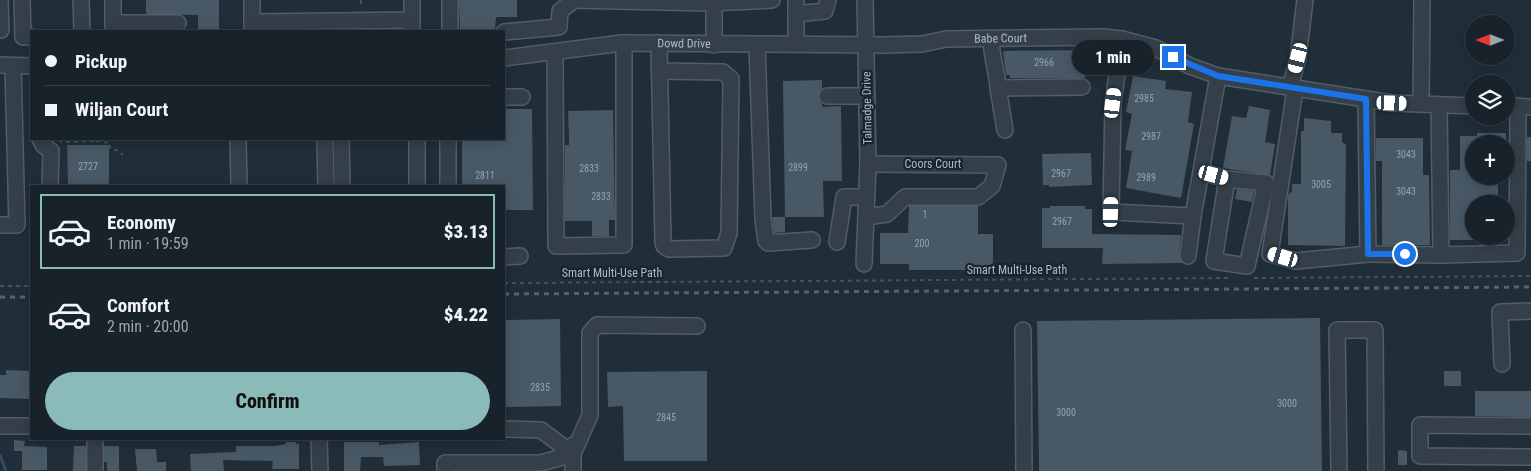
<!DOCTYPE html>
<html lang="en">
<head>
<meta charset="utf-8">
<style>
  :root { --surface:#18222b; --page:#212a33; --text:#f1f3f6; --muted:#9fa4a9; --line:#363f47; --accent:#8bbbb9 }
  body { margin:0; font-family:"Roboto Condensed",sans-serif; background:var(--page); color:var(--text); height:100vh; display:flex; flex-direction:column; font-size:19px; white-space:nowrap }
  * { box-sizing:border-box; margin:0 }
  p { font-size:16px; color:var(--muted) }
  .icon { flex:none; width:28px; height:28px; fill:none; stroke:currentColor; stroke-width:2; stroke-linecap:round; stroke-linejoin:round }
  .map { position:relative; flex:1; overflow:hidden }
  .panel { position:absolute; left:30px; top:185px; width:475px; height:255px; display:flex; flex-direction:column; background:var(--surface); border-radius:0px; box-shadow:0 2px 12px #0003,0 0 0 1px var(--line) }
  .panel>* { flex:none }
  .top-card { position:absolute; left:30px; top:30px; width:475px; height:110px; border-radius:0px; box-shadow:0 2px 12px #0003,0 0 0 1px var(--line); display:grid; align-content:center; height:110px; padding:0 15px; background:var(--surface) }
  .needle { width:32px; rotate:270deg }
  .tools { position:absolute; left:1465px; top:15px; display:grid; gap:10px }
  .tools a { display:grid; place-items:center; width:50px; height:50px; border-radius:50%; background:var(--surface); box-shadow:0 2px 12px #0003,0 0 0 1px var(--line); font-size:25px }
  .end { position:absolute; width:22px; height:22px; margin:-11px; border:6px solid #1a73e8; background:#fff; box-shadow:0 0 0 2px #fff }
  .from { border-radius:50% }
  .bubble { position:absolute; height:35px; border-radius:18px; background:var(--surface); box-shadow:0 2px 12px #0003,0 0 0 1px var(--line); font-size:16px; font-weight:800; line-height:35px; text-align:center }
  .car { position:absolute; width:15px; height:30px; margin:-15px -8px; border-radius:6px; box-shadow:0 0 4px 1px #0007; background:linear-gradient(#fff 24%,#345 0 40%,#fff 0 76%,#345 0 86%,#fff 0) }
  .top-card b { display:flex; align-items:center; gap:18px; height:48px; font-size:19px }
  .top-card b+b { border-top:1px solid var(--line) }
  .top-card i { width:12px; height:12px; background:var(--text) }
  ul { padding:9px 0 0; list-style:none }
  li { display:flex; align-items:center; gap:15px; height:75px; margin:0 10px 8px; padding:0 5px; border:2px solid transparent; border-radius:0px }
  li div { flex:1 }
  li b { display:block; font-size:19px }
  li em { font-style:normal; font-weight:800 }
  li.on { border-color:var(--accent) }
  li>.icon { width:45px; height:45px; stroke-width:1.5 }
  .action { display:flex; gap:10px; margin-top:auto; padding:10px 15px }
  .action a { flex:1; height:58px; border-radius:30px; background:var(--accent); color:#111; font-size:20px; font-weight:800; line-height:58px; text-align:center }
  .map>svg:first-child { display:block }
</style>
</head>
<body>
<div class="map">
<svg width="1531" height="471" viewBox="0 0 1531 471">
  <rect width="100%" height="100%" fill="#202e39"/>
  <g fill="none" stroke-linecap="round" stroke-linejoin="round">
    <path stroke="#334c61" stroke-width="3" d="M0 455 6 471"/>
  </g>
  <path fill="#485865" d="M146 0H219V31H198V15L146 14Z
    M459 0H517V17H496L495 30 460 31Z
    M1092 50V71H1086L1085 78H1010V75H1006L1003 51Z
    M1133 76 1166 81 1165 89 1192 92 1188 122 1194 124 1181 198 1126 188 1132 151 1125 150 1132 114 1126 112Z
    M822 80V88L818 96 823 107 841 106 842 181H823L824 217H785V232L774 233 772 217H785L783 81Z
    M1249 106 1270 110 1265 142 1275 144 1270 175 1223 168 1232 116 1246 118Z
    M504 109H532L533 210H504V186L462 185V139H504Z
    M613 110 615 220H609V236H592V221H565V145H569V138L568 111Z
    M1304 118 1331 121V133H1342V142L1346 145 1345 246 1288 245V196L1289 193 1292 192V184H1301V131H1304Z
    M1477 133H1506V144H1474V176H1498V204H1474V240H1450V170H1460V136H1477Z
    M1527 137H1531V161H1527Z
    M1376 138H1423V175H1429L1430 245H1382V161H1376Z
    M67 145H109V186H68Z
    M1091 153 1092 185 1049 187V185H1043L1042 154Z
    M1237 189 1254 191 1252 202 1235 199Z
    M909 206H978V234H993V270H909V264H880V233H908Z
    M1050 206H1085V209H1092V234L1181 235 1179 255 1182 263 1102 264 1103 248H1042V208H1050Z
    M1320 318 1322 471H1039L1037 321Z
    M560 319 561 406 504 407V320Z
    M6 370 31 371V399L0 398V375H6Z
    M707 371V461H624L623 406 608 407 607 372Z
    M1444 371H1461V386H1444Z
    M1475 391H1531V417L1475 416Z
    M14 440 25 441 24 446 47 447V470H22V451H14Z
    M286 442H296V444H299V469H272L273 461 223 460 224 471H191L190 454 236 452V446H275L286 444Z
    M344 442H379V445L419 442 420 465 384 466 383 457H361L360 471H344Z
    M74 446H86V471H73Z
    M104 446H119V471H107V462H104Z
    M135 449H156L157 462H166V471H137Z
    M1398 450 1407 451V465H1398Z"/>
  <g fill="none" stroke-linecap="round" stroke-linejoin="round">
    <g stroke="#515d67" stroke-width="18">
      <g id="minor">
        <path d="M22 0 23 37H31"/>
        <path d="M81 0 82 31"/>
        <path d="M113 0V31"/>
        <path d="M412 0V31"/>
        <path d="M450 0V31"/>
        <path d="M572 0 709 3 772 0"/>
        <path d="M0 1 1 30"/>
        <path d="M714 3V45"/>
        <path d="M796 14 825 11 828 0"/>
        <path d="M252 22V0"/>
        <path d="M113 23H178"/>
        <path d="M252 31V22L411 20"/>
        <path d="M504 32 559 27 560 11 573 1"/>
        <path d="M991 38C991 56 997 70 998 88L1082 87"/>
        <path d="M1122 39 1113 103 1111 212 1193 216 1218 76"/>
        <path d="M659 43 663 242 664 246 669 249 724 248 729 233 731 79 723 72 659 71"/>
        <path d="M796 44V0"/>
        <path d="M757 45 763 219 766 241 768 243 812 240"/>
        <path d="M555 52 556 246 624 245V43"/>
        <path id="s1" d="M504 58 622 43 882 45 922 44 946 39 1103 37 1122 39 1156 48 1190 66 1218 76 1392 103 1474 106"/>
        <path d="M0 65 31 66"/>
        <path d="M998 88 1005 130"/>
        <path d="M1290 88 1298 58 1305 0"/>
        <path d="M1295 89 1270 254 1296 261 1368 254 1366 99"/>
        <path d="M827 96H867"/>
        <path d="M504 97H522"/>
        <path d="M1421 104 1422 0"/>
        <path d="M1506 106 1531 107"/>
        <path d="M40 139 43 145 51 151 50 186"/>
        <path d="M238 139 239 186"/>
        <path d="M325 139 326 186"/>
        <path d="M341 139 342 186"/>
        <path d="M448 139V186"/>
        <path d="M1202 172 1227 179 1214 261 1247 266 1266 183 1227 179"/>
        <path d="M417 186V139"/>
        <path d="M866 217 887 214 905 197H978L992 186 998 165 868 164"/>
        <path d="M0 225H17L13 66"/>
        <path d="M837 242 844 197H867"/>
        <path d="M1368 254 1441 255 1439 105"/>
        <path d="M1441 255 1517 253 1518 106"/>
        <path d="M1188 256 1193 216"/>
        <path d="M504 257 520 256"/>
        <path d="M864 264 868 164 865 0"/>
        <path d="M1023 330 1024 471"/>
        <path d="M1502 364 1500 312 1531 311"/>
        <path d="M0 426H31"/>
        <path d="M1531 426 1420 425V456L1531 457"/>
        <path d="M504 429 541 430 573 454"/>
        <path d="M95 439V471"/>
        <path d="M319 439 320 471"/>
        <path d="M573 445V471"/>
        <path d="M445 471V463H541L573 454 590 415V333L597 325 697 326"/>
        <path d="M1339 471 1337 330H1375L1376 471"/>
      </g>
    </g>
    <path stroke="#405656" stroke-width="2" stroke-dasharray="4 4" stroke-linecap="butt" d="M361 0V8
      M61 139V142L96 141 95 139
      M96 141 110 143V149L116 150 123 155
      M1254 278 1531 276
      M504 283 1231 278
      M0 286H31"/>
    <use href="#minor" stroke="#343f49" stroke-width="15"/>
    <path stroke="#566470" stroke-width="3" stroke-dasharray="5 5" stroke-linecap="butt" d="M504 294 1531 287
      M0 297H31"/>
  </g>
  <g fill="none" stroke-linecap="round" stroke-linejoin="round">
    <path stroke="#1a73e8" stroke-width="6" d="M1173 57 1218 76 1366 99 1368 254H1405"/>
  </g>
  <g text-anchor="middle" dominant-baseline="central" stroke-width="4.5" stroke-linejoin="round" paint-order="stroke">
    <g font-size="10" fill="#94a2ae">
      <text x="1044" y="62">2966</text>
      <text x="1144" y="98">2985</text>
      <text x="1151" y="136">2987</text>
      <text x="1406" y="154">3043</text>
      <text x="88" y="166">2727</text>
      <text x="798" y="167">2899</text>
      <text x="589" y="168">2833</text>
      <text x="1061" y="173">2967</text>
      <text x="485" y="175">2811</text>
      <text x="1146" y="177">2989</text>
      <text x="1321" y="184">3005</text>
      <text x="1406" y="191">3043</text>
      <text x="601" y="196">2833</text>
      <text x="925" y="214">1</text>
      <text x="1062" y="221">2967</text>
      <text x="922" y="243">200</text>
      <text x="540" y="387">2835</text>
      <text x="1287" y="403">3000</text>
      <text x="1066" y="412">3000</text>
      <text x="666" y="417">2845</text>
    </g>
    <g font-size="12" fill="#aebac6" stroke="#19242e">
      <text stroke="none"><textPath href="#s1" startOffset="498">Babe Court</textPath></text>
      <text stroke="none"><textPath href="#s1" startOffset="181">Dowd Drive</textPath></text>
      <text transform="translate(867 108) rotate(-91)">Talmadge Drive</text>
      <text x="933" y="164">Coors Court</text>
      <text x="1017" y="270">Smart Multi-Use Path</text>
      <text x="612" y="273">Smart Multi-Use Path</text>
    </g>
  </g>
</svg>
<div class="tools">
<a><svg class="needle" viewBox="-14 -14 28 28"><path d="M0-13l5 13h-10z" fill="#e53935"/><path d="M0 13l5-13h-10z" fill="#9fa4a9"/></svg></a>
<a><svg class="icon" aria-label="layers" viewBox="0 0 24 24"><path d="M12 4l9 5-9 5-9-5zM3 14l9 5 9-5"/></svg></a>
<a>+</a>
<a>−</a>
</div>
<i class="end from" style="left:1405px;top:254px"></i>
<i class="end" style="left:1173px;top:57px"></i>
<div class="bubble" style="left:1072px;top:40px;width:82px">1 min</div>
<i class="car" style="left:1298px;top:58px;rotate:194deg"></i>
<i class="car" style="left:1113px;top:103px;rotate:7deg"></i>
<i class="car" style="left:1392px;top:103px;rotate:92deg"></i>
<i class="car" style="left:1214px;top:175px;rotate:105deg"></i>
<i class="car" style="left:1111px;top:212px;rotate:2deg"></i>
<i class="car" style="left:1283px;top:257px;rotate:286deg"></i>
<div class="top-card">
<b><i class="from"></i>Pickup</b>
<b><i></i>Wiljan Court</b>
</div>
<section class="panel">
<ul>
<li class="on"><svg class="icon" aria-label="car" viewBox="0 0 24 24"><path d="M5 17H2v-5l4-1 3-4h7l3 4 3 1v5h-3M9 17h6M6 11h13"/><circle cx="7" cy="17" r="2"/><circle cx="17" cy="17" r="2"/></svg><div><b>Economy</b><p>1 min · 19:59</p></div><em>$3.13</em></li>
<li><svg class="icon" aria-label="car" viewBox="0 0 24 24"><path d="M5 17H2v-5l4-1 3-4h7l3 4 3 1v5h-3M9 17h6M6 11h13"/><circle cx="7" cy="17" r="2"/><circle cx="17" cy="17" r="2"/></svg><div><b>Comfort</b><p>2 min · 20:00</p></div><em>$4.22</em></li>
</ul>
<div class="action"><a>Confirm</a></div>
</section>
</div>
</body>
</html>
